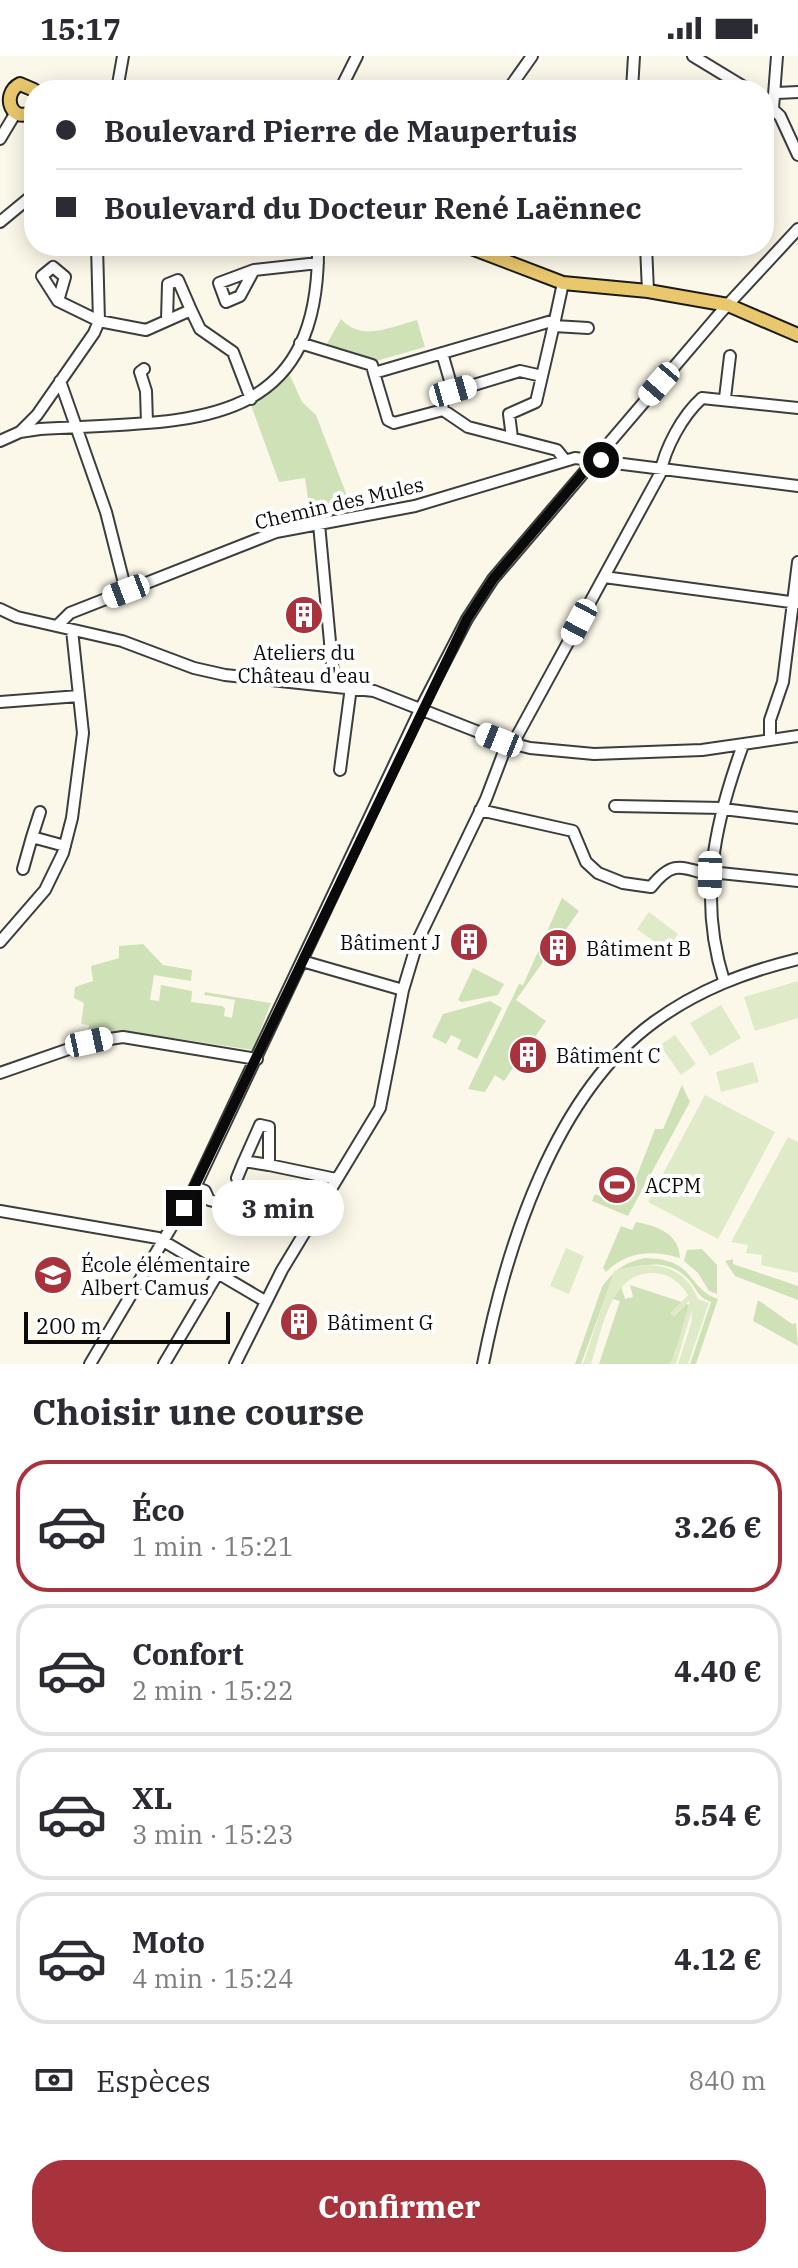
<!DOCTYPE html>
<html lang="fr">
<head>
<meta charset="utf-8">
<style>
  :root { --surface:#fff; --page:#f2f2f3; --text:#2b2b33; --muted:#7c7c81; --line:#e1e1e2; --accent:#a8333c }
  body { margin:0; font-family:"IBM Plex Serif",serif; background:var(--page); color:var(--text); height:100vh; display:flex; flex-direction:column; font-size:30px; white-space:nowrap }
  * { box-sizing:border-box; margin:0 }
  p { font-size:26px; color:var(--muted) }
  .icon { flex:none; width:44px; height:44px; fill:none; stroke:currentColor; stroke-width:2; stroke-linecap:round; stroke-linejoin:round }
  .map { position:relative; height:1308px; overflow:hidden }
  .panel { display:flex; flex-direction:column; background:var(--surface); flex:1 }
  .panel>* { flex:none }
  .top-card { position:absolute; left:24px; top:24px; width:750px; height:176px; border-radius:32px; box-shadow:0 4px 20px #0003; display:grid; align-content:center; height:176px; padding:0 32px; background:var(--surface) }
  .scale { position:absolute; left:24px; bottom:20px; width:206px; box-sizing:border-box; padding-left:8px; border:4px solid #0a0a0a; border-top:0; font-size:22px; line-height:28px; white-space:nowrap; color:#0a0a0a; -webkit-text-stroke:6px #fff; paint-order:stroke }
  .end { position:absolute; width:36px; height:36px; margin:-18px; border:10px solid #0a0a0a; background:#fff; box-shadow:0 0 0 4px #fff }
  .from { border-radius:50% }
  .bubble { position:absolute; height:56px; border-radius:28px; background:var(--surface); box-shadow:0 4px 20px #0003; font-size:26px; font-weight:700; line-height:56px; text-align:center }
  .car { position:absolute; width:24px; height:48px; margin:-24px -12px; border-radius:10px; box-shadow:0 0 6px 2px #0007; background:linear-gradient(#fff 24%,#345 0 40%,#fff 0 76%,#345 0 86%,#fff 0) }
  .top-card b { display:flex; align-items:center; gap:28px; height:76px; font-size:30px }
  .top-card b+b { border-top:2px solid var(--line) }
  .top-card i { width:20px; height:20px; background:var(--text) }
  ul { padding:0; list-style:none }
  li { display:flex; align-items:center; gap:24px; height:132px; margin:0 16px 12px; padding:0 16px; border:4px solid var(--line); border-radius:32px }
  li div { flex:1 }
  li b { display:block; font-size:30px }
  li em { font-style:normal; font-weight:700 }
  li.selected { border-color:var(--accent) }
  li>.icon { width:72px; height:72px; stroke-width:1.5 }
  h2 { padding:0 32px; font-size:36px; line-height:96px }
  .pay { display:flex; align-items:center; gap:20px; height:88px; padding:0 32px; font-size:30px }
  .pay p { margin-inline-start:auto }
  .button { display:flex; gap:16px; margin-top:auto; padding:16px 32px }
  .button a { flex:1; height:92px; border-radius:32px; background:var(--accent); color:#fff; font-size:32px; font-weight:700; line-height:92px; text-align:center }
  .status { display:flex; justify-content:space-between; align-items:center; height:56px; padding:0 40px; background:var(--surface); direction:ltr }
  .status svg { height:22px; fill:currentColor }
  .map>svg:first-child { display:block }
</style>
</head>
<body>
<div class="status"><b>15:17</b><svg viewBox="0 0 49 12"><path d="M0 12V9h3v3zM5 12V6h3v6zM10 12V3h3v9zM15 12V0h3v12zM26 1h20v11H26zM47 4h2v5h-2z"/></svg></div>
<div class="map">
<svg width="798" height="1308" viewBox="0 0 798 1308">
  <rect width="100%" height="100%" fill="#fcf8e9"/>
  <path fill="#cfe2b7" d="M341 263C362 286 390 271 417 264L425 291 376 305 325 291Z
    M289 317 302 346 316 359 354 458 311 464 305 422 279 426 251 349Z
    M562 842 579 855 516 944 546 965 504 1025 495 1019 485 1036 468 1033 519 928 523 929Z
    M143 888 163 909 192 914 191 925 154 919 150 944 159 945 161 929 192 935 191 946 222 950 225 952 224 960 232 962 235 944 204 939 205 936 271 947 253 994 133 976 88 977 89 969 81 968 84 947 74 942 75 931 93 925 91 910 119 902V890Z
    M473 912 504 928 498 939 462 946 458 944Z
    M490 945 502 952 477 1003 457 993 461 984 451 979 446 988 432 981 443 958Z
    M682 1029 690 1046 628 1160 592 1145 595 1138 620 1148 627 1131 632 1132 655 1073H663Z
    M636 1166C657 1170 679 1177 680 1202 652 1194 628 1195 606 1216L603 1212 621 1170 632 1174Z
    M702 1193 717 1209V1238L709 1235 698 1217 684 1205 687 1194Z
    M645 1202C697 1203 686 1232 718 1243L696 1308H690L711 1246C698 1241 698 1235 689 1224 667 1200 641 1210 615 1215L581 1308H575L602 1231C613 1214 626 1206 645 1202Z
    M733 1203V1208L798 1230V1244L735 1220 725 1205Z
    M630 1229 682 1246 671 1257 674 1260 686 1248 691 1250 671 1308H599L620 1245 613 1243 621 1230 625 1243 633 1241Z
    M758 1244 792 1268 796 1267 798 1290 753 1265Z"/>
  <path fill="#dfeac8" d="M649 856 678 878 666 894 637 873Z
    M798 925V962L755 975 744 941Z
    M721 949 741 982 710 1000 690 967Z
    M675 979 696 1008 681 1019 660 989Z
    M753 1006 759 1026 721 1036 716 1016Z
    M705 1039 775 1076 718 1183 648 1146Z
    M788 1081 798 1086V1217L761 1209 762 1199 746 1197 748 1189 731 1186Z
    M566 1192 584 1200 569 1238 550 1230Z
    M646 1209C671 1209 689 1220 698 1243L709 1247 688 1308H678L691 1268 692 1254 676 1308H669L675 1298 690 1244 674 1260 671 1257 688 1239C680 1226 668 1217 653 1217 609 1216 602 1277 591 1308H583L614 1215Z"/>
  <g fill="none" stroke-linecap="round" stroke-linejoin="round">
    <g stroke="#3d3d3d" stroke-width="14">
      <path id="minor" d="M693 0 749 34
        M117 34 123 0
        M340 34 357 0
        M508 34 532 0
        M632 34 634 0
        M777 37 798 36
        M764 45 780 60 798 99
        M773 52 777 0
        M0 83 15 58
        M0 166 34 138
        M646 190 648 235
        M254 214 240 240 226 246 219 227 254 214 318 207
        M58 245 65 221 53 211 42 220 58 245 99 265 146 274 191 254 200 273 233 296 251 343
        M167 264 168 228 178 224 191 254
        M554 270 588 272
        M300 287 372 309 374 317
        M442 297 453 335
        M144 313 140 316 146 335 147 367
        M542 320 520 315 441 339 443 354 468 371 557 394 565 404
        M60 325 106 456 126 535
        M725 342 730 300
        M443 354 394 367 388 364 374 317 555 264 563 227
        M20 376 37 359 94 277 99 265 97 190
        M512 382 509 358 536 346 555 264
        M0 385 20 376 40 373C183 364 320 381 318 190
        M319 468 334 629
        M604 521 798 547
        M0 553 17 561 122 585 194 612 225 619 374 635 499 684 530 692 594 698 702 694 798 680
        M57 570 70 557 276 476 415 450 575 402 798 430
        M0 646 79 640
        M770 679V664L783 626 798 506
        M340 714 351 631
        M615 750 723 752
        M723 753 798 762
        M480 754 573 775 586 806 598 817 623 827 651 831C672 805 679 810 710 819
        M40 756 32 781 65 790
        M23 813 32 781
        M710 816 798 825
        M0 886 45 834 63 797 72 762 83 677 72 574
        M302 905 403 934
        M724 925C698 843 714 768 743 689
        M0 1017 89 986 123 981 257 1003
        M269 1109 244 1105 260 1069 269 1071V1109L336 1123
        M237 1122 244 1105
        M195 1131 205 1135 209 1144 310 1169
        M0 1155 158 1182 265 1245
        M90 1308 195 1131 421 652 467 563 493 523 721 256 798 173
        M164 1308 218 1217
        M235 1308 282 1214 380 1052 403 934 418 884 486 743 505 693 517 680 660 418C665 392 682 360 702 342L798 352
        M483 1308C506 1192 554 1039 654 966 698 934 745 916 798 903"/>
    </g>
    <g stroke="#1b1b1b" stroke-width="16">
      <path id="major" d="M34 34 20 28C0 38 12 71 34 54
        M466 190 563 227 648 235 728 249 798 279"/>
    </g>
    <use href="#minor" stroke="#fff" stroke-width="10"/>
    <use href="#major" stroke="#e8c76d" stroke-width="12"/>
  </g>
  <g fill="none" stroke-linecap="round" stroke-linejoin="round">
    <path stroke="#0a0a0a" stroke-width="10" d="M184 1152 467 563 493 523 595 403 601 404"/>
  </g>
  <defs>
    <g id="building-disc" transform="scale(2)"><circle r="9.5" fill="#a8333c" stroke="#fff"/><path d="M-4-6H4V6H1V3H-1V6H-4ZM-2.5-4.3h1.7v1.8h-1.7ZM.8-4.3h1.7v1.8H.8ZM-2.5-1h1.7V.8h-1.7ZM.8-1h1.7V.8H.8Z" fill="#fff"/></g>
    <g id="stadium-disc" transform="scale(2)"><circle r="9.5" fill="#a8333c" stroke="#fff"/><path d="M0-5a6.5 5 0 1 0 0 10a6.5 5 0 1 0 0-10ZM-3.5-1.8h7v3.6h-7Z" fill="#fff"/></g>
    <g id="school-disc" transform="scale(2)"><circle r="9.5" fill="#a8333c" stroke="#fff"/><path d="M0-5L7-2L0 1L-7-2ZM-4 1L0 2.5L4 1V4Q0 6-4 4Z" fill="#fff"/></g>
  </defs>
  <g fill-rule="evenodd">
    <use href="#building-disc" x="304" y="559"/>
    <use href="#building-disc" x="469" y="886"/>
    <use href="#building-disc" x="558" y="892"/>
    <use href="#building-disc" x="528" y="999"/>
    <use href="#stadium-disc" x="617" y="1129"/>
    <use href="#school-disc" x="53" y="1219"/>
    <use href="#building-disc" x="299" y="1266"/>
  </g>
  <g text-anchor="middle" dominant-baseline="central" stroke-width="8" stroke-linejoin="round" paint-order="stroke">
    <g font-size="20" fill="#0a0a0a" stroke="#fff">
      <text transform="translate(339 447) rotate(-13)">Chemin des Mules</text>
    </g>
    <g font-size="20" fill="#0a0a0a" stroke="#fff" text-anchor="start">
      <text x="304" y="596" text-anchor="middle">Ateliers du<tspan x="304" dy="23">Château d'eau</tspan></text>
      <text x="441" y="886" text-anchor="end">Bâtiment J</text>
      <text x="586" y="892">Bâtiment B</text>
      <text x="556" y="999">Bâtiment C</text>
      <text x="645" y="1129">ACPM</text>
      <text x="81" y="1208">École élémentaire<tspan x="81" dy="23">Albert Camus</tspan></text>
      <text x="327" y="1266">Bâtiment G</text>
    </g>
  </g>
</svg>
<div class="scale">200 m</div>
<i class="end from" style="left:601px;top:404px"></i>
<i class="end" style="left:184px;top:1152px"></i>
<div class="bubble" style="left:212px;top:1124px;width:132px">3 min</div>
<i class="car" style="left:659px;top:328px;rotate:221deg"></i>
<i class="car" style="left:453px;top:335px;rotate:74deg"></i>
<i class="car" style="left:126px;top:535px;rotate:249deg"></i>
<i class="car" style="left:579px;top:566px;rotate:208deg"></i>
<i class="car" style="left:499px;top:684px;rotate:292deg"></i>
<i class="car" style="left:710px;top:819px;rotate:181deg"></i>
<i class="car" style="left:89px;top:986px;rotate:78deg"></i>
<div class="top-card">
<b><i class="from"></i>Boulevard Pierre de Maupertuis</b>
<b><i></i>Boulevard du Docteur René Laënnec</b>
</div>
</div>
<section class="panel">
<h2>Choisir une course</h2>
<ul>
<li class="selected"><svg class="icon" aria-label="car" viewBox="0 0 24 24"><path d="M5 17H2v-5l4-1 3-4h7l3 4 3 1v5h-3M9 17h6M6 11h13"/><circle cx="7" cy="17" r="2"/><circle cx="17" cy="17" r="2"/></svg><div><b>Éco</b><p>1 min · 15:21</p></div><em>3.26 €</em></li>
<li><svg class="icon" aria-label="car" viewBox="0 0 24 24"><path d="M5 17H2v-5l4-1 3-4h7l3 4 3 1v5h-3M9 17h6M6 11h13"/><circle cx="7" cy="17" r="2"/><circle cx="17" cy="17" r="2"/></svg><div><b>Confort</b><p>2 min · 15:22</p></div><em>4.40 €</em></li>
<li><svg class="icon" aria-label="car" viewBox="0 0 24 24"><path d="M5 17H2v-5l4-1 3-4h7l3 4 3 1v5h-3M9 17h6M6 11h13"/><circle cx="7" cy="17" r="2"/><circle cx="17" cy="17" r="2"/></svg><div><b>XL</b><p>3 min · 15:23</p></div><em>5.54 €</em></li>
<li><svg class="icon" aria-label="car" viewBox="0 0 24 24"><path d="M5 17H2v-5l4-1 3-4h7l3 4 3 1v5h-3M9 17h6M6 11h13"/><circle cx="7" cy="17" r="2"/><circle cx="17" cy="17" r="2"/></svg><div><b>Moto</b><p>4 min · 15:24</p></div><em>4.12 €</em></li>
</ul>
<div class="pay"><svg class="icon" aria-label="cash" viewBox="0 0 24 24"><path d="M3 7h18v10H3z"/><circle cx="12" cy="12" r="2"/></svg>Espèces<p>840 m</p></div>
<div class="button"><a>Confirmer</a></div>
</section>
</body>
</html>
